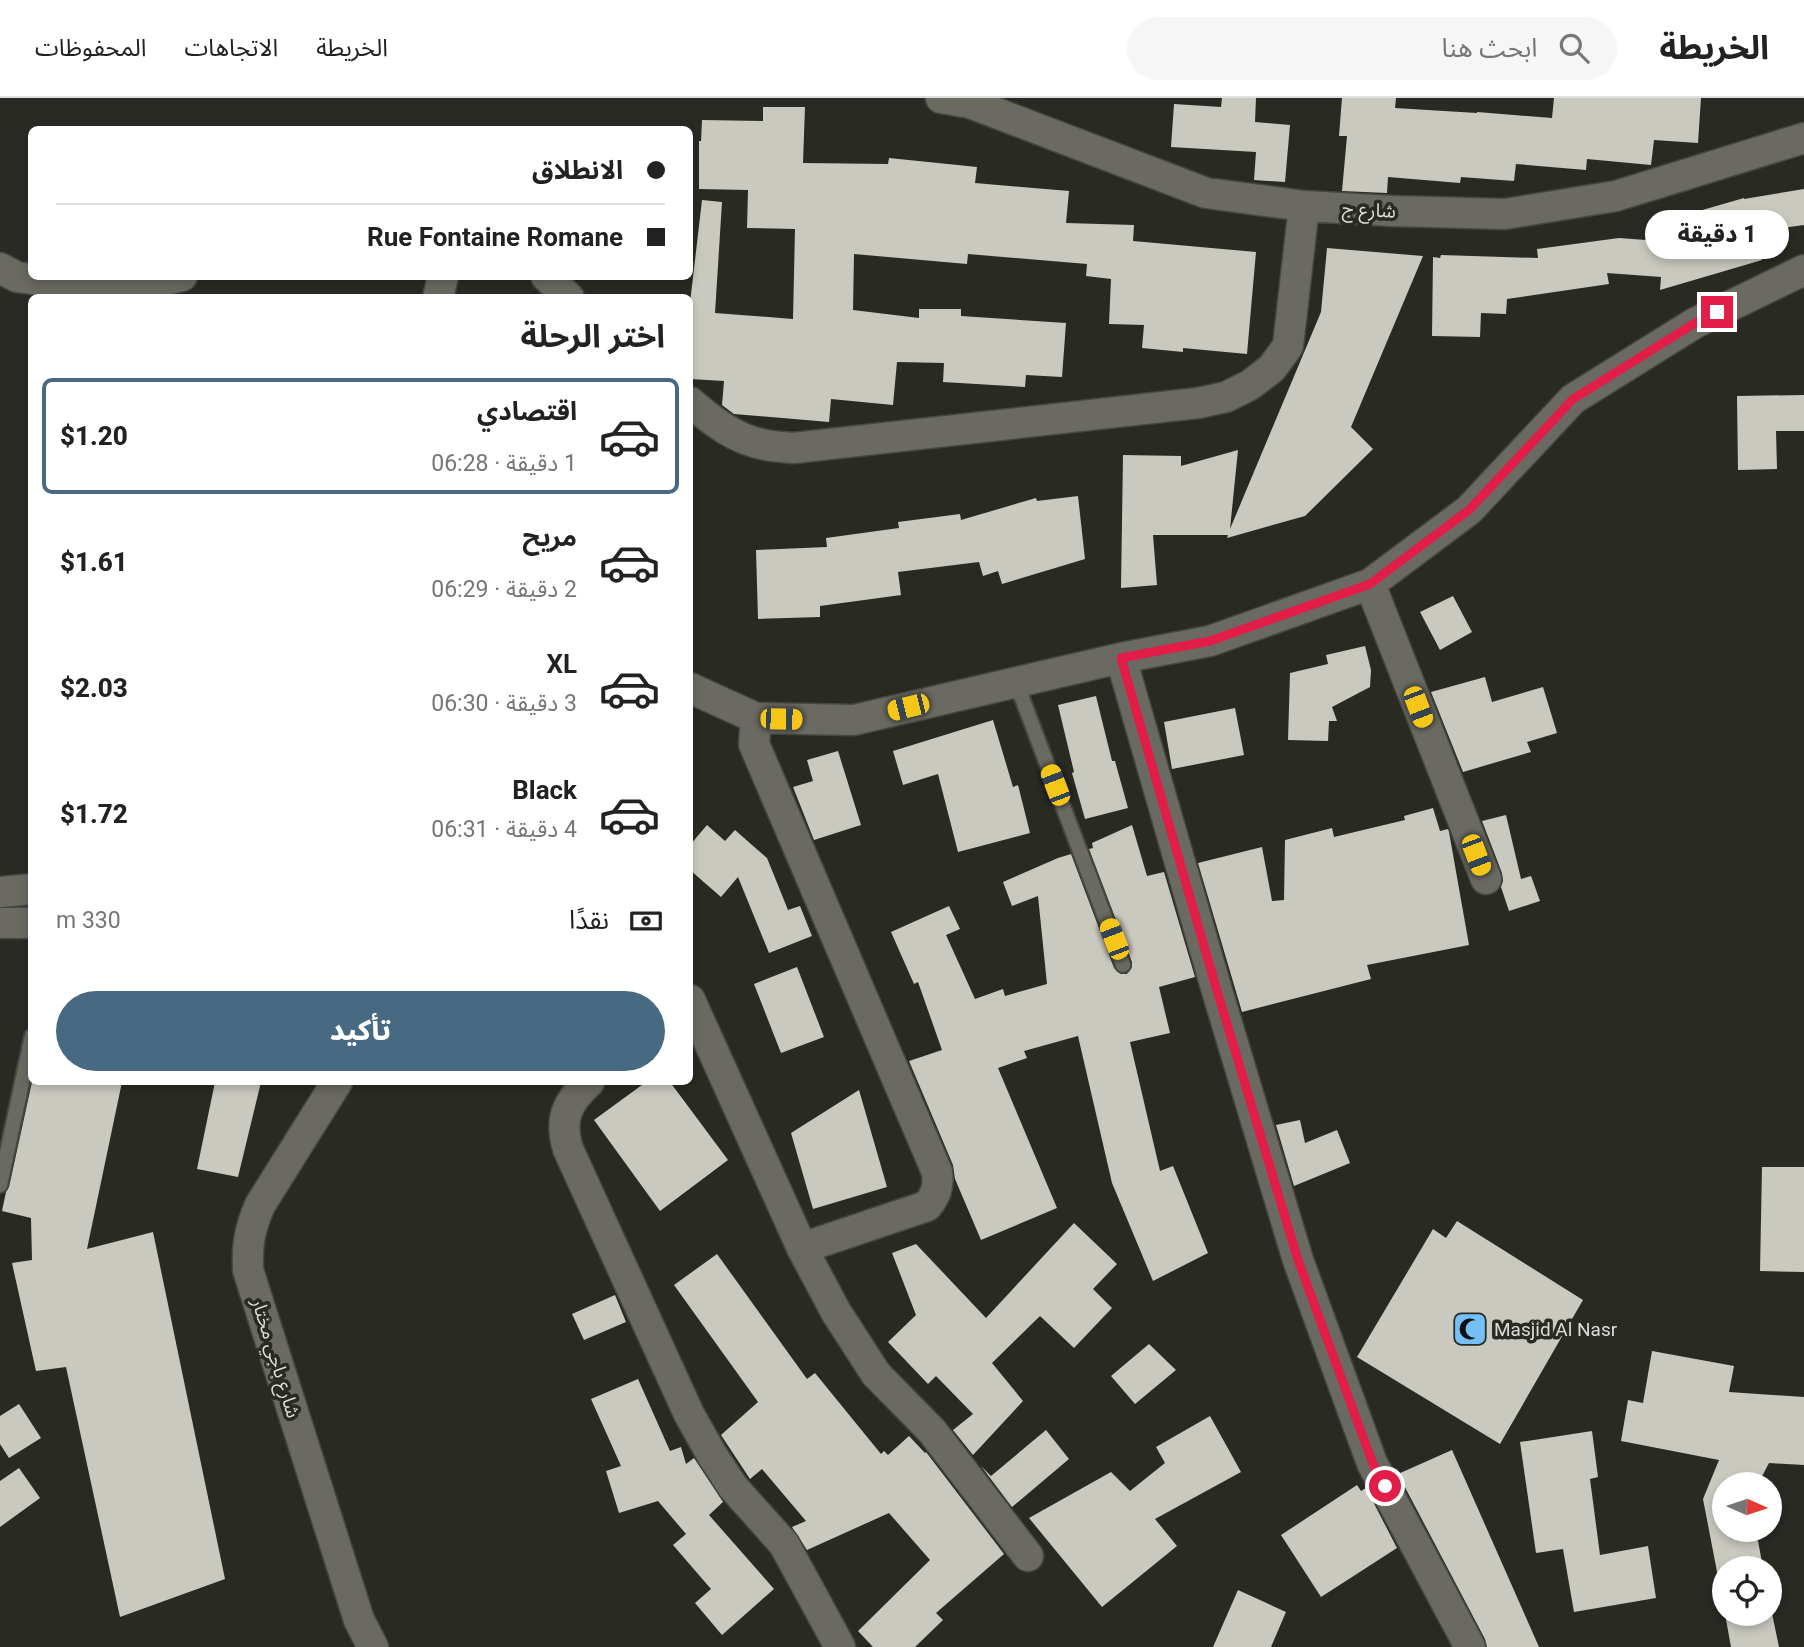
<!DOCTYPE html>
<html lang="ar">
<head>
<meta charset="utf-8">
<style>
  :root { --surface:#fff; --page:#f6f6f6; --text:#222; --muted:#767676; --line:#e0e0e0; --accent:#476981 }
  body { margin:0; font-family:Roboto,"Noto Sans Arabic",sans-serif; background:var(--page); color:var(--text); direction:rtl; height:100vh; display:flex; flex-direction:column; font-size:26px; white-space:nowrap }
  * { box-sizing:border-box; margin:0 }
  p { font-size:23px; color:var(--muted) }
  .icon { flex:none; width:38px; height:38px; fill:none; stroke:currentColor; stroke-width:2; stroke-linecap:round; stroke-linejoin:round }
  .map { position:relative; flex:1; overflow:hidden; direction:ltr }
  .panel { position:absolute; left:28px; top:196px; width:665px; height:791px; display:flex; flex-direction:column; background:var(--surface); border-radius:10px; box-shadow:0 4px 10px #0003; direction:rtl }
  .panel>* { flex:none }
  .hud { position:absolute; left:28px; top:28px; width:665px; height:154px; border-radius:10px; box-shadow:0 4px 10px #0003; direction:rtl; display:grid; align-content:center; height:154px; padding:0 28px; background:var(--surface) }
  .needle { width:46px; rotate:93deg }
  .tools { position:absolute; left:1712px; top:1374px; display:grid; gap:14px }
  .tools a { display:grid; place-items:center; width:70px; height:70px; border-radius:50%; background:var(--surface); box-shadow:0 4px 10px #0003; font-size:35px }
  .end { position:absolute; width:32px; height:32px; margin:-16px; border:9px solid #e11d48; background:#fff; box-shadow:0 0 0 4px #fff }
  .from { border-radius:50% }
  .bubble { position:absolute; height:49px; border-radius:24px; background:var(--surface); box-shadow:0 4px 10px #0003; font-size:23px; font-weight:800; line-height:49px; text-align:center; direction:rtl }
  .car { position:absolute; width:21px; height:42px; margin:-21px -10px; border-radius:9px; box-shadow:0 0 5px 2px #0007; background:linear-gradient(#f5c518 24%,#345 0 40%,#f5c518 0 76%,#345 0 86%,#f5c518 0) }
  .hud b { display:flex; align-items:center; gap:24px; height:66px; font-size:26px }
  .hud b+b { border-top:2px solid var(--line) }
  .hud i { width:18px; height:18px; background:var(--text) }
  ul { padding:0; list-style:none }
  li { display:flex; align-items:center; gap:21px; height:116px; margin:0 14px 10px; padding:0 14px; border:4px solid transparent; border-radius:10px }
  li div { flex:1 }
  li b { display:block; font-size:26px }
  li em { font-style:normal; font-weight:800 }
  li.current { border-color:var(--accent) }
  li>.icon { width:63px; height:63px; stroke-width:1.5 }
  h2 { padding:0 28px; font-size:32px; line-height:84px }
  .pay { display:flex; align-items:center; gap:18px; height:77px; padding:0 28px; font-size:26px }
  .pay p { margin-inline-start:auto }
  .action { display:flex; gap:14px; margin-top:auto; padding:14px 28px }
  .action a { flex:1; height:80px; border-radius:42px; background:var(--accent); color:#fff; font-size:28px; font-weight:800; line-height:80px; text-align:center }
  header { display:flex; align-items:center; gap:42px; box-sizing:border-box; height:98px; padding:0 35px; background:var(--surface); border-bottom:2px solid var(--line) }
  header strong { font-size:33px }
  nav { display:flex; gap:38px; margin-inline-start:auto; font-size:24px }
  .search { width:490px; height:63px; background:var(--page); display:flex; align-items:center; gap:18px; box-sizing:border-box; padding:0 24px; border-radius:38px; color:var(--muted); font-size:26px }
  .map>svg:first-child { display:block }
</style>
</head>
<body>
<header>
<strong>الخريطة</strong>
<div class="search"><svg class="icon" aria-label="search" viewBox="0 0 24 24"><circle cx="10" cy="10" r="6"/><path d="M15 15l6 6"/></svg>ابحث هنا</div>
<nav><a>الخريطة</a><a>الاتجاهات</a><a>المحفوظات</a></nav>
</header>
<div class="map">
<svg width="1804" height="1549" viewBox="0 0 1804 1549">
  <rect width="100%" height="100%" fill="#2a2a24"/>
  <path fill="#c9c9c0" d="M1222 0H1256L1255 24 1290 27 1285 84 1254 82 1256 54 1171 49 1174 6 1221 9Z
    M1342 0H1396L1395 10 1477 15V14L1552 20 1554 0H1701L1698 45 1654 42 1651 67 1587 61 1586 72 1516 66 1514 83 1461 79 1460 85 1388 79 1387 95 1342 93 1347 38H1339Z
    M763 9H805L803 65 888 66 889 60 977 69 975 85 1069 93 1066 125 1134 127 1133 143 1256 154 1247 256 1183 250V254L1142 250 1144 227 1109 226 1111 181 1086 178 1087 166 968 156 967 166 854 156 853 212 919 220V211H961V218L1066 225 1062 279 1026 277 1025 289 943 284 944 265 897 264 893 307 831 301 829 324 734 316 722 307 724 283 690 281V205L702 102 722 104 715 215 793 221 795 131 747 130 748 92 699 91V43H701L702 22 763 23Z
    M1804 91V127L1782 130 1785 142 1759 151 1762 162 1660 192 1661 179 1607 175 1609 186 1507 201 1506 216 1481 215 1480 239 1432 238 1433 159 1440 160 1441 157 1538 160 1537 151 1619 140 1686 145 1678 119 1744 100V101Z
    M1327 150 1423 158 1351 329 1373 351 1305 418 1227 440 1228 437H1153L1157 487 1121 490 1123 357 1181 358V368L1238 352 1230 431 1321 214Z
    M1804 297V333H1776L1777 371 1738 372 1737 298Z
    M1078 398 1085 461 1002 486 998 473 983 478 979 464 898 474 901 497 820 508V519L758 521 756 452 827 449 826 440 899 430 898 424 960 416 961 422 1036 400 1037 403Z
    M1453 498 1472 534 1440 552 1420 514Z
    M1365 548 1371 572 1370 589 1332 609 1337 623H1329L1328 643 1288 642 1290 575 1328 566 1326 557Z
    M1485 579 1492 604 1543 589 1557 635 1527 644 1531 654 1463 674 1431 594Z
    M1096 598 1112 663H1115L1128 710 1085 721 1072 675 1074 674 1058 607Z
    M1235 610 1244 657 1172 671 1164 624Z
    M993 622 1013 689 1018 687 1030 735 958 754 938 676 903 687 893 653Z
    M838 653 861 727 814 742 793 689 813 683 807 662Z
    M1433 710 1440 733 1448 731 1449 734 1469 847 1367 867 1371 881 1242 914 1198 765 1262 749 1272 803 1284 802 1285 742 1332 730 1334 739 1405 722 1404 718Z
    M1506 717 1521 781 1531 778 1540 803 1509 813 1501 789 1503 783 1502 775 1482 723Z
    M707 727 725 743 735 732 767 760 788 812 800 808 812 838 769 855 738 779 721 799 690 772V747Z
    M1132 727 1147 778 1164 774 1195 879 1159 889 1170 935 1130 944 1160 1073 1173 1068 1208 1155 1153 1183 1112 1085 1078 938 1024 953 1027 960 998 970 1057 1110 981 1142 955 1081 953 1067 909 963 942 952 918 884 914 886 891 834 949 808 960 831 946 837 975 901 1003 891 1005 898 1047 886 1038 798 1012 808 1003 784 1058 760 1071 756 1114 870 1121 876H1127L1132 869V864L1089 751 1093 750 1092 745Z
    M797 869 824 939 781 955 754 886Z
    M32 984H122L87 1151 153 1134 225 1481 120 1519 66 1269 36 1273 12 1165 32 1162 31 1120 2 1113 6 1094 9 1089Z
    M215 984H261L238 1079 197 1071Z
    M646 984H670L728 1062 660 1113 594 1022Z
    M859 992 887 1089 813 1111 791 1035Z
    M1300 1022 1305 1045 1337 1032 1350 1065 1294 1088 1276 1027Z
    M1762 1069H1804V1174L1760 1173Z
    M1457 1123 1583 1202 1500 1346 1357 1259 1433 1131 1446 1140Z
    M1074 1125 1117 1166 1093 1191 1112 1210 1074 1250 1040 1218 992 1265 1023 1303 973 1357 953 1332 973 1316 936 1278 928 1286 888 1244 916 1217 892 1155 916 1146 986 1220Z
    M717 1156 807 1281 815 1275 881 1356 884 1353 888 1357 909 1338 925 1355 926 1354 1004 1456 936 1515 943 1522 915 1549H873L858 1533 930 1462 889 1415 807 1452 792 1429 806 1423 762 1371 750 1381 721 1337 758 1304 674 1187Z
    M615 1197 626 1224 584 1242 572 1216Z
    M1149 1246 1176 1272 1135 1306 1111 1278Z
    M1652 1253 1734 1268 1729 1294 1804 1299V1367L1769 1365 1758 1386H1724V1432H1756L1763 1470H1724V1510L1703 1401 1719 1362 1621 1343 1628 1302 1643 1305Z
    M638 1281 670 1353 681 1349 686 1366 694 1360 723 1404 709 1417 774 1491 722 1537 695 1505 711 1491 673 1447 686 1436 658 1403 619 1415 606 1373 621 1368 591 1301Z
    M19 1306 41 1340 9 1360 0 1346V1318Z
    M1210 1318 1241 1374 1155 1421 1177 1448 1102 1509 1029 1420 1111 1374 1130 1393 1165 1365 1156 1349Z
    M1046 1332 1069 1361 1012 1409 981 1368 991 1378Z
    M1592 1333 1598 1379 1590 1381 1600 1457 1648 1448 1656 1500 1574 1514 1563 1451 1536 1455 1520 1344Z
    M1452 1352 1539 1549H1487L1485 1541 1398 1376Z
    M19 1370 40 1400 0 1429V1383Z
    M1357 1387 1361 1393 1366 1390 1397 1450 1321 1499 1281 1437Z
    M1238 1492 1286 1514 1271 1549H1213Z
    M1769 1501 1779 1549H1731L1725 1516H1769Z"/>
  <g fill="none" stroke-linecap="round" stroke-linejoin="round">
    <g stroke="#474742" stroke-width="18">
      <path id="service" d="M1016 584 1123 867
        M0 1087 32 938"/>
    </g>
    <g stroke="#474742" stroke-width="33">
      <path id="minor" d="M941 0 970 5 1206 95 1304 108 1392 113 1505 116 1616 98 1804 40
        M0 170 17 179 121 193 182 178
        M546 178 569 200
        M438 200 443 178
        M690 304C712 323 736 342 766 347 775 349 785 349 794 350L1198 305 1226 299 1250 287 1272 270 1288 248 1304 108
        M1370 486 1486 781
        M1121 560 1215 886 1298 1162 1372 1365 1470 1549
        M690 590 756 620 854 622 1121 560 1210 543 1370 486 1469 412 1573 301 1695 225 1804 172
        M756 620 754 646 937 1074C939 1088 936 1097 927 1108L802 1150
        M0 794 32 791
        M0 825H32
        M690 902 802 1150 836 1214 876 1276 932 1333 1028 1458
        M337 984 260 1107C250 1130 247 1146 248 1172L359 1522 373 1549
        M589 984C567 1004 559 1021 568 1051L689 1316 712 1357 733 1389 784 1446 840 1549"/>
    </g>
    <use href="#service" stroke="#6a6a62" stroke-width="14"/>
    <use href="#minor" stroke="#6a6a62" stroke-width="30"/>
  </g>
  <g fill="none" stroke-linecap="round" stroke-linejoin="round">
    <path stroke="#e11d48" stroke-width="9" d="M1385 1388 1373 1366 1298 1162 1215 886 1121 560 1210 543 1370 486 1469 412 1573 301 1695 225 1717 214"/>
  </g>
  <defs>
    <g id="mosque-square" transform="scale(1.75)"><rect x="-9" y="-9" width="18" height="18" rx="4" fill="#75c0f6" stroke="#2a2a24"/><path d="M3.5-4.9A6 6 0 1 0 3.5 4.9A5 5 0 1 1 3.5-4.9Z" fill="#111"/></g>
  </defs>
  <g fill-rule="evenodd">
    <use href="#mosque-square" x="1470" y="1231"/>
  </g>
  <g text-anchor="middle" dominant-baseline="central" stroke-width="7" stroke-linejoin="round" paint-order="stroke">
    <g font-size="19" fill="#dcdcd8" stroke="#2a2a24">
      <text transform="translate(1369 112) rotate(3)">شارع ج</text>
      <text transform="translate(276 1260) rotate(73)">شارع باجي مختار</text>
    </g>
    <g font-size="19" fill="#dcdcd8" stroke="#2a2a24" text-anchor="start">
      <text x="1494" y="1231">Masjid Al Nasr</text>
    </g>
  </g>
</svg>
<div class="tools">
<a><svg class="needle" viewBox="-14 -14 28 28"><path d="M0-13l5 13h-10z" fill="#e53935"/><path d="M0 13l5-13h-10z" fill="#767676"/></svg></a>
<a><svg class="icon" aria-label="locate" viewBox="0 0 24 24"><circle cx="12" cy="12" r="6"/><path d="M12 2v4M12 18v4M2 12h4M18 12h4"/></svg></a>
</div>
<i class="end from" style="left:1385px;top:1388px"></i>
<i class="end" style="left:1717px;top:214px"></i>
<div class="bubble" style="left:1645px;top:112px;width:144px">1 دقيقة</div>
<i class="car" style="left:908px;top:609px;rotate:256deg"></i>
<i class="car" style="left:1418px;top:609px;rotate:159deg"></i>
<i class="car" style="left:781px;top:621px;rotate:91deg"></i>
<i class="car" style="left:1055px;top:687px;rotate:339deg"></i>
<i class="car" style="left:1476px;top:757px;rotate:159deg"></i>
<i class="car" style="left:1114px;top:841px;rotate:339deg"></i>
<div class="hud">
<b><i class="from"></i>الانطلاق</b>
<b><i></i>Rue Fontaine Romane</b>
</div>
<section class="panel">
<h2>اختر الرحلة</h2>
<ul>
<li class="current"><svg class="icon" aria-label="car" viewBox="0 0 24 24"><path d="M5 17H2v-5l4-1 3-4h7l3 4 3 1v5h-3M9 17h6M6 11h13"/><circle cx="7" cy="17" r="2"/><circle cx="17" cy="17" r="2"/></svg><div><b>اقتصادي</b><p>1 دقيقة · 06:28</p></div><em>$1.20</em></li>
<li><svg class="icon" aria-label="car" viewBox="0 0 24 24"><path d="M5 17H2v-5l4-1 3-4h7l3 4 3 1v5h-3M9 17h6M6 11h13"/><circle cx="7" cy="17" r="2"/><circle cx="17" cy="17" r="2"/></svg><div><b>مريح</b><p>2 دقيقة · 06:29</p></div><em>$1.61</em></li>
<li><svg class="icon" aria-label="car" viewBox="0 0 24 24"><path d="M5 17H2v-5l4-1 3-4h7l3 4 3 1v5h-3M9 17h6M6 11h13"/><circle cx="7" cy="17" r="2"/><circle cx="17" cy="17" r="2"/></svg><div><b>XL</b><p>3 دقيقة · 06:30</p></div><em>$2.03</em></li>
<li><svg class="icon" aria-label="car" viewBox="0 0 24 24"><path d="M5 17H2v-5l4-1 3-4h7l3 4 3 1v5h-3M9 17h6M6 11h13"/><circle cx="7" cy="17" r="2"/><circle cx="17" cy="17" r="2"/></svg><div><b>Black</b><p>4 دقيقة · 06:31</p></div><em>$1.72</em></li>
</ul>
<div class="pay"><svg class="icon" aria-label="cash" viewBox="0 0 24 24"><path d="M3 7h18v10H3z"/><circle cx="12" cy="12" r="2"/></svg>نقدًا<p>330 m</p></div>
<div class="action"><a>تأكيد</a></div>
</section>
</div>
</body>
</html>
